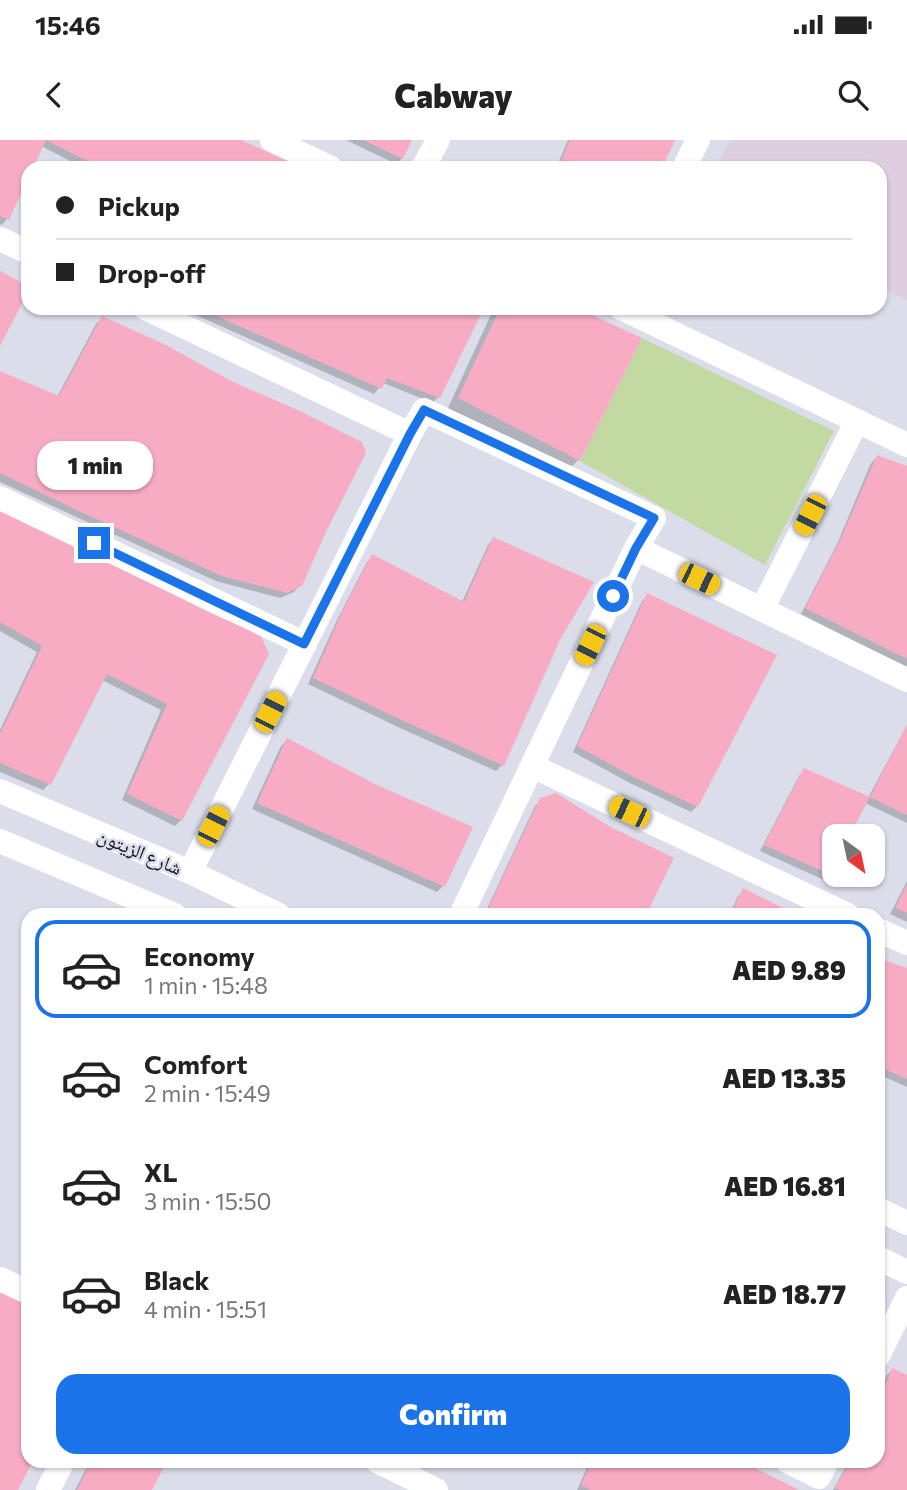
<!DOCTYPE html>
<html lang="en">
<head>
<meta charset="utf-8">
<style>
  :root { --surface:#fff; --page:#f6f6f6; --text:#222; --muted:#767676; --line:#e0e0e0; --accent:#1a73e8 }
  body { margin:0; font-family:Commissioner,"Noto Naskh Arabic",sans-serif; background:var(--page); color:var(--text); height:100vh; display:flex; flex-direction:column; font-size:26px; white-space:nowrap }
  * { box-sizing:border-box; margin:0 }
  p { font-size:23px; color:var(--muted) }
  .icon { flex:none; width:38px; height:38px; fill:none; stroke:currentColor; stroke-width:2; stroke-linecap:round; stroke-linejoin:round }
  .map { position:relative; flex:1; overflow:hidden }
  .drawer { position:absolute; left:21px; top:768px; width:864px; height:560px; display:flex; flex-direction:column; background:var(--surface); border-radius:21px; box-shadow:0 2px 5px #0004 }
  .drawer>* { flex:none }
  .hud { position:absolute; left:21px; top:21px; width:866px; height:154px; border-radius:21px; box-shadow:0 2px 5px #0004; display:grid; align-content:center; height:154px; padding:0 35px; background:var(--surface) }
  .needle { width:46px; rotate:147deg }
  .fabs { position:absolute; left:822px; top:684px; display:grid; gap:14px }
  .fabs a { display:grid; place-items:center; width:63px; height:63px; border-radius:14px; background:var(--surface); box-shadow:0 2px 5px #0004; font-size:35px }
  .end { position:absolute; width:32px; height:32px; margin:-16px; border:9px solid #1a73e8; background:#fff; box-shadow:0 0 0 4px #fff }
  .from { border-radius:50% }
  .bubble { position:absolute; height:49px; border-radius:21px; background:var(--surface); box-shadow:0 2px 5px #0004; font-size:23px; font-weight:800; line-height:49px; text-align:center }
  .car { position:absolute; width:21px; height:42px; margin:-21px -10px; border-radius:9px; box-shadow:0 0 5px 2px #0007; background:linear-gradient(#f5c518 24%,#345 0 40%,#f5c518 0 76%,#345 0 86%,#f5c518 0) }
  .hud b { display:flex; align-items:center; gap:24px; height:66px; font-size:26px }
  .hud b+b { border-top:2px solid var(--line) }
  .hud i { width:18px; height:18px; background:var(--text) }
  ul { padding:12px 0 0; list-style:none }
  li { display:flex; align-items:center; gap:21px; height:98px; margin:0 14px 10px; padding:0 21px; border:4px solid transparent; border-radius:21px }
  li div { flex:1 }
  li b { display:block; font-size:26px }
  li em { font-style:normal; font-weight:800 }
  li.current { border-color:var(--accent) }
  li>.icon { width:63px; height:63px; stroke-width:1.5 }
  .action { display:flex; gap:14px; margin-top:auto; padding:14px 35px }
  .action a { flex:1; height:80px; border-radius:21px; background:var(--accent); color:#fff; font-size:28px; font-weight:800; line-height:80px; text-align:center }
  .status { display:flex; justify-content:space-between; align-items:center; height:49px; padding:0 35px; background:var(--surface); direction:ltr }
  .status svg { height:19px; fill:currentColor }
  header { display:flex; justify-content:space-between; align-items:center; height:91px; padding:0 35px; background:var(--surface); font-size:32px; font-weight:800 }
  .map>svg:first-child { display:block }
</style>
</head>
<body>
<div class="status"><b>15:46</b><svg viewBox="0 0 49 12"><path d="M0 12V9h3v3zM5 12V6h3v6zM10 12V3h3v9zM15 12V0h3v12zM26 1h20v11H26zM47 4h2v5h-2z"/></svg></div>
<header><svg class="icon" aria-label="back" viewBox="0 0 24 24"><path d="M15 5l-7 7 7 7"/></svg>Cabway<svg class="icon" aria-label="search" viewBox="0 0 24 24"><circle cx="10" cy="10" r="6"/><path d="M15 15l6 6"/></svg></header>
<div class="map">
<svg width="907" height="1350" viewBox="0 0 907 1350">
  <rect width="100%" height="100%" fill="#dbdeea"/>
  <path fill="#dfcee0" d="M730 0H907V160L880 148V28H715Z"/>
  <path fill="#c2d9a2" d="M642 198 834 291 765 425 580 321Z"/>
  <path fill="#0003" d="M0 0H237L299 28H84L41 6 31 28H28V34L7 79 2 85 0 84Z
    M346 0H410L402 18 396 24Z
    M568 0H673L660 28H556Z
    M180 168H482L438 257 433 263 383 243 374 254Z
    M494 168H572L578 320 566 332 447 270Z
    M102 178 233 243 326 389 300 445 294 452 280 458 216 441 0 342V234L57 257 96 184Z
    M877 317 907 328V528L801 474 837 404 871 323Z
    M0 370 214 476 181 680 175 686 122 660 161 570 102 540 49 644 43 650 0 632V590L37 512 0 491Z
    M493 399 558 499 502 625 496 631 400 588 308 544 337 480 367 422 372 416 462 462 488 405Z
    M648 455 697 666 691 672 628 642 573 612 642 461Z
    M907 585V683L865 663 847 696H835L828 733 822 739 760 711 799 636 804 631 868 658Z
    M287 600 443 746 437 752 252 669 281 606Z
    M541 660 609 688 672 719 644 775H484L535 666Z
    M907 741V782L890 774Z
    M744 750 793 775H729L738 756Z
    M878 820 907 830V947L878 934Z
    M892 1230 907 1237V1350H833L849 1321H878V1256L887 1235Z
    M90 1321H165L150 1350H75Z
    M590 1321H738L796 1350H577Z"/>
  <path fill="#f8acc3" d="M0 0H46L33 28H28V38L9 80 0 76Z
    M46 0H241L303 28H101Z
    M363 0H412L403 19Z
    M570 0H675L662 28H558Z
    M0 131 28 146V152L0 206Z
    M198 168H484L440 258 387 238 382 249Z
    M500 168H577L642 198 580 321 458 258Z
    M102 176 166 205 233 242 300 271 362 302 366 313 327 390 302 446 287 453 222 436 81 372 0 333V231L59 256Z
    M877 315 907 326V519L805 468 842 396Z
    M0 368 214 475 260 494 269 514 182 681 127 654 167 564 107 534 51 645 0 623V594L42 506 0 482Z
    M493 397 594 442 560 500 504 626 406 582 313 538 342 472 372 414 464 462Z
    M647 453 777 515 698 667 634 637 577 606Z
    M907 585V675L870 657 849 696H835V723L829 734 764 705 804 628 870 657Z
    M287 598 377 645 473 687 445 747 257 663Z
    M556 653 609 686 674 718 646 775H485L540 658Z
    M907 744V773L895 768Z
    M743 748 797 775H730Z
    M878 818 907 828V939L878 926Z
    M2 1150 28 1163V1321H33L18 1350H0V1154Z
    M892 1228 907 1235V1350H840L835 1348 850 1321H878V1261Z
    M91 1321H167L152 1350H77Z
    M592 1321H741L799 1350H591L581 1345Z"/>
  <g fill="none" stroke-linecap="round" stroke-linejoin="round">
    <path stroke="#fff" stroke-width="24" d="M272 0 331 28
      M423 28 438 0
      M684 28 698 0
      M0 99 28 112
      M145 168 410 294 190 732
      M621 168 907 305
      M410 294 424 270 654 378 636 408
      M0 358 305 504
      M762 469 857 281
      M532 626 848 775
      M0 651 190 732 279 775
      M0 701 175 775
      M461 775 636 408 907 540
      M878 790 907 803
      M878 1069 907 1083
      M878 1118 907 1132
      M0 1139 28 1152
      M878 1216 907 1158
      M377 1321 436 1350
      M787 1321 819 1337 827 1321
      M48 1350 63 1321"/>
  </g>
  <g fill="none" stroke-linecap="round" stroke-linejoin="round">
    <path stroke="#1a73e8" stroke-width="9" d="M94 403 304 504 410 294 424 270 654 378 636 408 613 456"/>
  </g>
  <g text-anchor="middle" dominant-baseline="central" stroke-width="5" stroke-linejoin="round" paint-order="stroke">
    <g font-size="19" fill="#0c0d11" stroke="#dbdeea">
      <text transform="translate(140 711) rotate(23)">شارع الزيتون</text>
    </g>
  </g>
</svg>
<div class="fabs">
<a><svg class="needle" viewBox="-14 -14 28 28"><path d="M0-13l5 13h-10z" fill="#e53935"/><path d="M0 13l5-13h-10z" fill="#767676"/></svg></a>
</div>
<i class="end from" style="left:613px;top:456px"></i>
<i class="end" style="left:94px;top:403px"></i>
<div class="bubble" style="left:37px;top:301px;width:116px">1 min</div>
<i class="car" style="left:810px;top:375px;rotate:207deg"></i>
<i class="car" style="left:699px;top:439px;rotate:116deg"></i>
<i class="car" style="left:590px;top:505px;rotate:206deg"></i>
<i class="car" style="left:270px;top:572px;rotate:27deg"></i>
<i class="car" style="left:629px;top:672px;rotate:295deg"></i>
<i class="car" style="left:213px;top:686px;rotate:27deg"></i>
<div class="hud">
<b><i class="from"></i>Pickup</b>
<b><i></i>Drop-off</b>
</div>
<section class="drawer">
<ul>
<li class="current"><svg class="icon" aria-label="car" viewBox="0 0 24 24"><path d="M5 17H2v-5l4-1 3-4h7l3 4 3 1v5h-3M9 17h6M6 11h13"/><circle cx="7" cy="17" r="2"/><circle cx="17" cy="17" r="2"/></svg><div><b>Economy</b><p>1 min · 15:48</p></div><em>AED 9.89</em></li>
<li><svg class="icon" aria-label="car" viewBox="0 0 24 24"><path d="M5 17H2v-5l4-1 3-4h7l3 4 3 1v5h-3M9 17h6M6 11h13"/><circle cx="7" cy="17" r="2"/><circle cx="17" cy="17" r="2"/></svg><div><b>Comfort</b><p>2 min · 15:49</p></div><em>AED 13.35</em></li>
<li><svg class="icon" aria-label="car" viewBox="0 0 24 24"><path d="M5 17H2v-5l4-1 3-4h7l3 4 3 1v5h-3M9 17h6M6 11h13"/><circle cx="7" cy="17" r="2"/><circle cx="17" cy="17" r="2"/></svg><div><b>XL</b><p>3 min · 15:50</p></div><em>AED 16.81</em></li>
<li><svg class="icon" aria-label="car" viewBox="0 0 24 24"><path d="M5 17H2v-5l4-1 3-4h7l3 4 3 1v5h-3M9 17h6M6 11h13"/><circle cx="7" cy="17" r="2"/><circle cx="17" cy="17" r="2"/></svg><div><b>Black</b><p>4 min · 15:51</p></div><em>AED 18.77</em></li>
</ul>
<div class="action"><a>Confirm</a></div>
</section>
</div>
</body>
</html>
